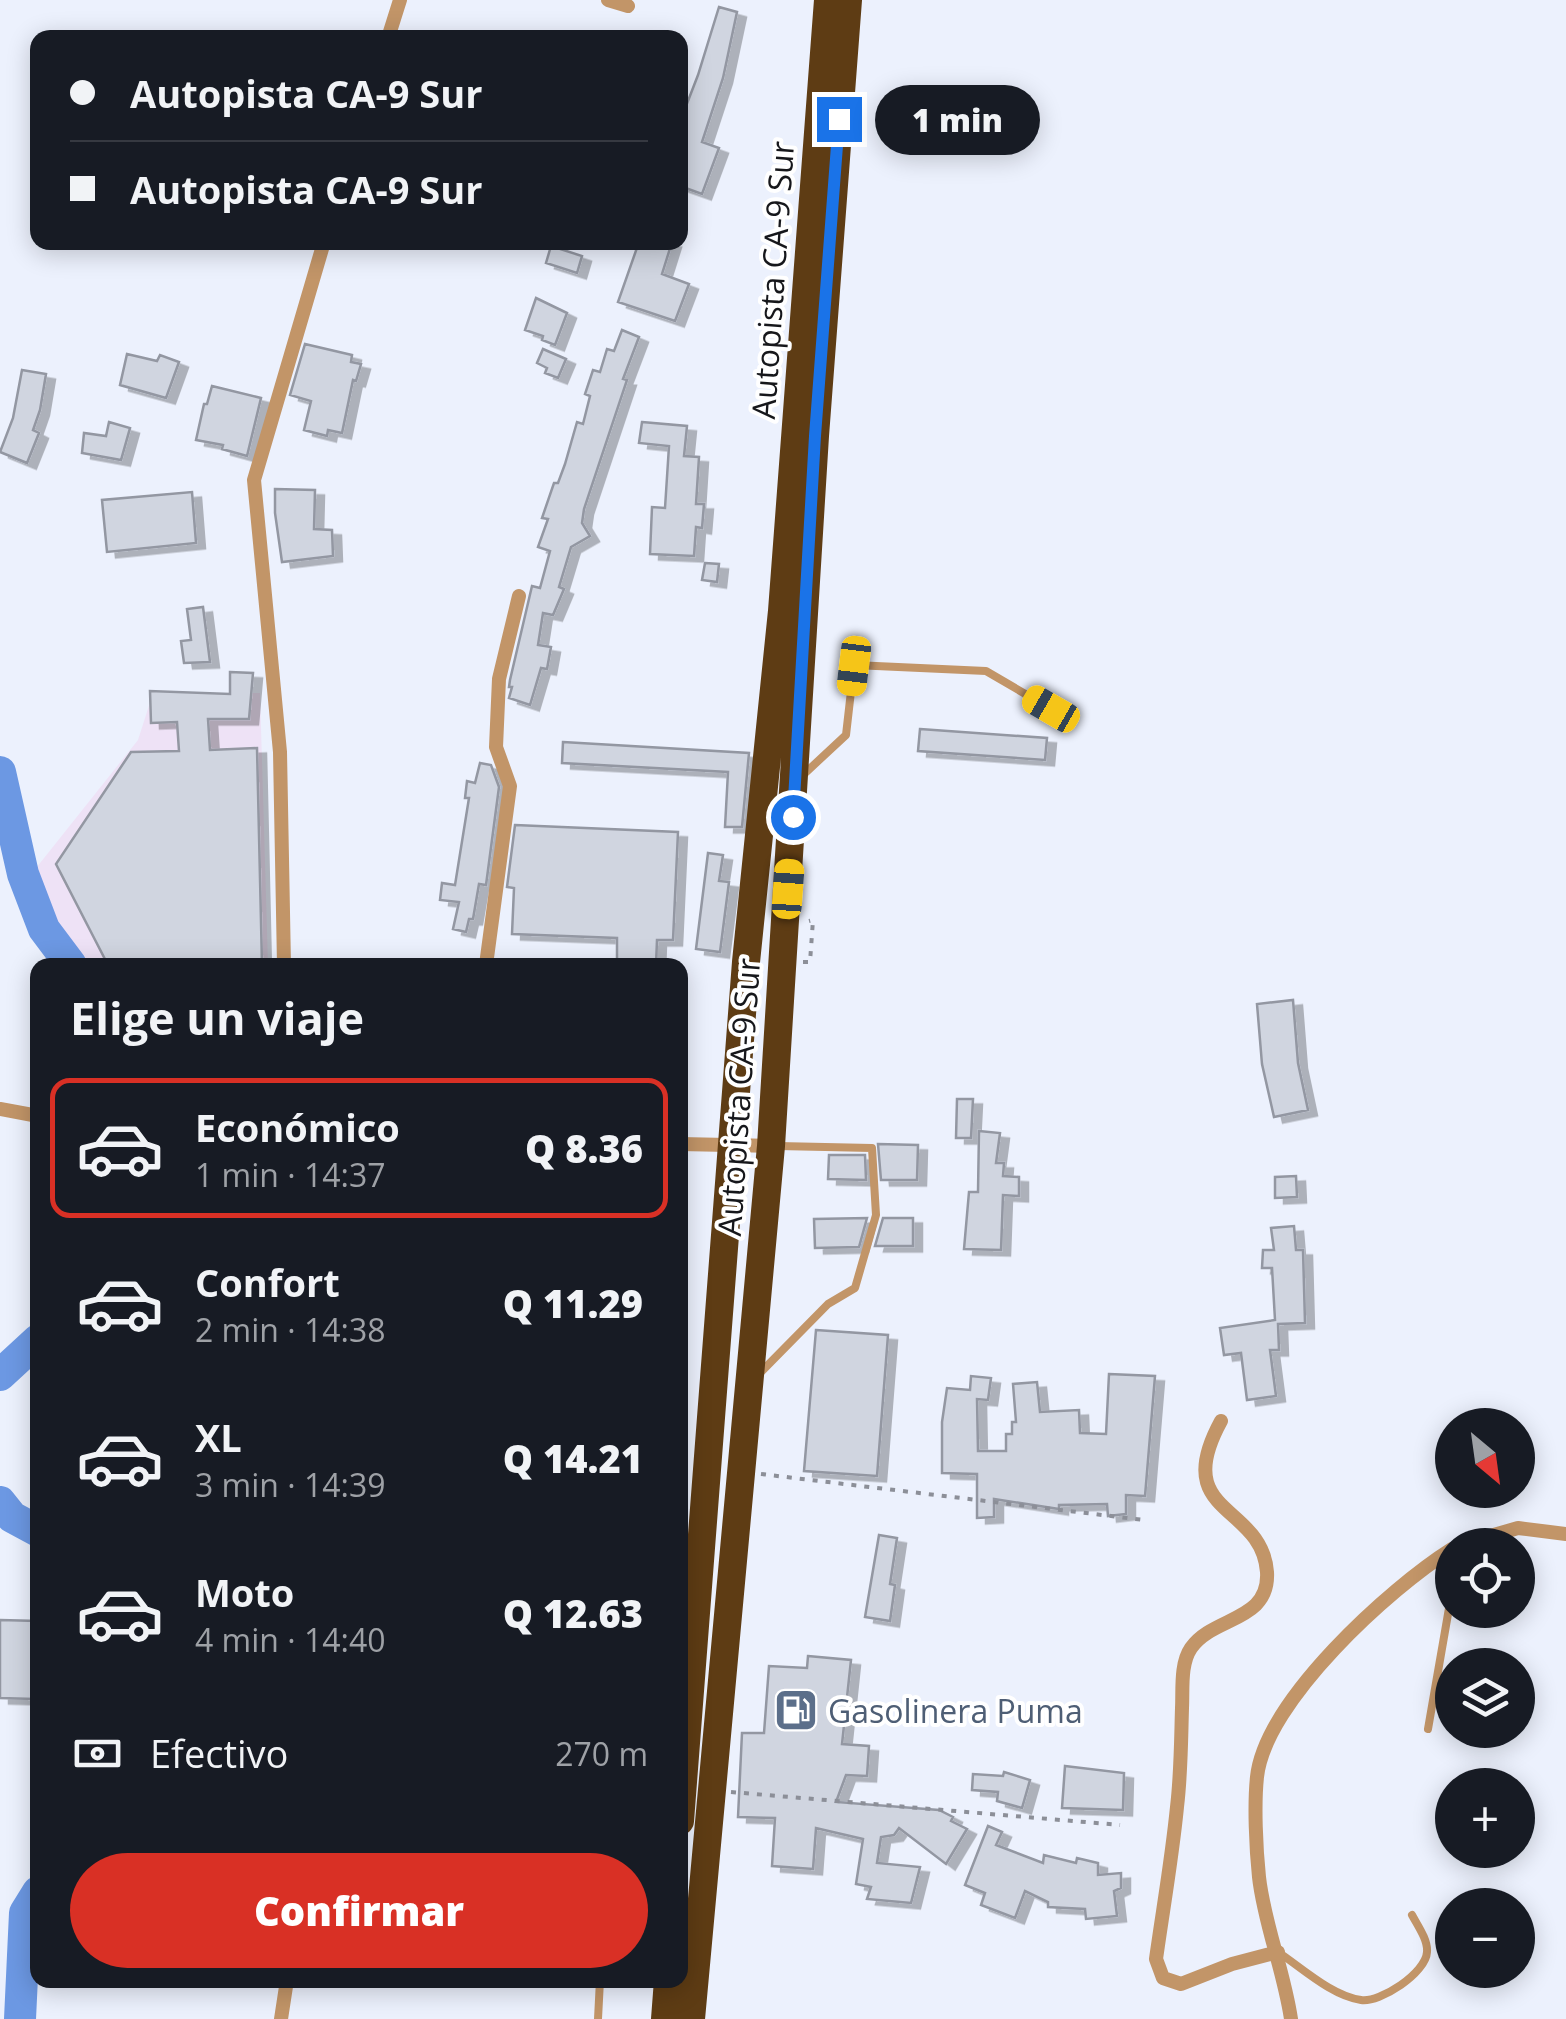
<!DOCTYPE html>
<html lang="es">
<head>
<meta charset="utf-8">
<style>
  :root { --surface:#171b24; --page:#20242c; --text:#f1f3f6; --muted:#9ea1a6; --line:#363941; --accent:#d93025 }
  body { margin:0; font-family:"Open Sans",sans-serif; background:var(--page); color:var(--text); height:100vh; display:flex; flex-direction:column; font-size:38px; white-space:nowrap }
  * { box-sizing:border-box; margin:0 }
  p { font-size:32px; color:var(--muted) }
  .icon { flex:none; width:55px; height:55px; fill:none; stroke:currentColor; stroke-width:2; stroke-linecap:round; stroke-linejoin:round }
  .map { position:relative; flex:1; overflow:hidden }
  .details { position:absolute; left:30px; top:958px; width:658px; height:1030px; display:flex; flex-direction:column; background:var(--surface); border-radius:20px; box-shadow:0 5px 25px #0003 }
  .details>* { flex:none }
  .guide { position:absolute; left:30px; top:30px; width:658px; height:220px; border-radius:20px; box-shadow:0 5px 25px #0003; display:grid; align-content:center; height:220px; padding:0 40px; background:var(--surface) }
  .needle { width:65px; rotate:151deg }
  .tools { position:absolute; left:1435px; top:1408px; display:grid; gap:20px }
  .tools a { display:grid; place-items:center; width:100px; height:100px; border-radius:50%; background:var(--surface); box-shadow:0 5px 25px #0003; font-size:50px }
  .end { position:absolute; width:45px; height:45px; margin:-22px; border:12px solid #1a73e8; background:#fff; box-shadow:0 0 0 5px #fff }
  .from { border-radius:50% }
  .bubble { position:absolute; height:70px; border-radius:35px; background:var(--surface); box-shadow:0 5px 25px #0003; font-size:32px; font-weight:800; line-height:70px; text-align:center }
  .car { position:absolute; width:30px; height:60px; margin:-30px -15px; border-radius:12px; box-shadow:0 0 8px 2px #0007; background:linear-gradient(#f5c518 24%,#345 0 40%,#f5c518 0 76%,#345 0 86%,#f5c518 0) }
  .guide b { display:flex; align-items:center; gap:35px; height:95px; font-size:38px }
  .guide b+b { border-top:2px solid var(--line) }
  .guide i { width:25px; height:25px; background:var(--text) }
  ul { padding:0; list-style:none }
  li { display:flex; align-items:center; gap:30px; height:140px; margin:0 20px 15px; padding:0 20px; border:5px solid transparent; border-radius:20px }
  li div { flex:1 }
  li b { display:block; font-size:38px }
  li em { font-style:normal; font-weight:800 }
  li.active { border-color:var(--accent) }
  li>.icon { width:90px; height:90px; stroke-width:1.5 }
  h2 { padding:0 40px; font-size:45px; line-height:120px }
  .pay { display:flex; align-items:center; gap:25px; height:110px; padding:0 40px; font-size:38px }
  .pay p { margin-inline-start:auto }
  .action { display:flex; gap:20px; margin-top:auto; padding:20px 40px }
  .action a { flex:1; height:115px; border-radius:60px; background:var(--accent); color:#fff; font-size:40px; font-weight:800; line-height:115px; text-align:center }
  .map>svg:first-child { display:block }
</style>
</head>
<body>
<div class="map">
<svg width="1566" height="2019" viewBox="0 0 1566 2019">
  <defs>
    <filter id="shadow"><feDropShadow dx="9" dy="5.5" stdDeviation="0" flood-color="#0004"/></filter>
  </defs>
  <rect width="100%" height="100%" fill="#ecf1fd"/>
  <path fill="#eee2f6" d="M153 693H260L268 965H76L21 887 138 740Z"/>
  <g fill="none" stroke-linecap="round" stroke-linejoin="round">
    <path stroke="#6c98e3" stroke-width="32" d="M0 772 23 874 44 929 71 965
      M0 1375 38 1340
      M0 1502 12 1517 38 1531
      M20 2019 25 1913 38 1892"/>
  </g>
  <path fill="#d0d5e0" stroke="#9397a2" stroke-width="2.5" filter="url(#shadow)" d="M719 7 737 12 723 78 702 142 719 148 702 194 680 186V113L683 114 698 75Z
    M639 242H672L662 274 689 284 675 321 618 302Z
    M551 246 582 256 577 273 546 263Z
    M536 298 567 313 555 345 542 340 543 336 525 330Z
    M622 330 639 337 623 379 627 380 584 509 582 523 590 536 571 547 559 587 564 589 553 615 543 613 538 645 551 647 547 669 541 668 530 705 509 698 512 687H509L510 680 532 586 540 588 550 551 538 547 548 519 542 518 554 483H558L565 464 577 422 583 424 590 396 585 394 593 370 600 372 607 349 614 351Z
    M305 344 352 355 351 362 361 364 356 381 353 380 342 433 328 430 327 436 304 430 311 401 290 395Z
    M543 349 566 359 558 378 545 373 547 368 537 363Z
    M127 354 157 361 160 355 179 362 166 398 120 385Z
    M22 370 46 374 40 410 33 430 39 433 27 463 0 452 13 418Z
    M212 386 261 398 247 456 222 449 223 445 196 440 204 404H207Z
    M109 422 130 428 121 460 82 453 84 433 106 436Z
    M642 422 687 426 684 456 699 457 696 504H704L702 528 696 527 694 556 650 554 652 507 665 508 669 446 639 443Z
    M275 489 315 490 314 529 332 530 333 556 282 562 275 513Z
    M192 492 196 543 107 552 102 500Z
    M705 563 719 564 717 582 702 580Z
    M203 607 210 662 184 663 181 641 191 640 187 609Z
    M230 672 253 673 249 719H208L210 750 257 748 262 965H108L56 864 131 752 179 751 177 722 151 723 150 691 230 694Z
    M920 729 1047 738 1045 760 918 751Z
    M563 742 749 753 742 827H725L728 772 562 763Z
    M480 763 491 765 499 787 486 885 479 884 473 919H469L466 932 453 929 459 902 440 900 442 883 455 885 469 798H465L467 781 475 783Z
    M515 825 678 832 673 940H657L656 965H617V938L512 934 514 888 507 887Z
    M708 853 723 855 719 881 729 882 720 952 696 949Z
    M1293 1000 1298 1063 1308 1110 1274 1117 1262 1064 1257 1004Z
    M957 1099H973L971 1138H956Z
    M979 1131 1000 1133 996 1163H1004L1003 1176 1019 1177V1196L1003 1195 1001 1250 964 1249 969 1192H978Z
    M878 1144 918 1145 917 1180H881Z
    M829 1155H865L866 1180 828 1179Z
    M1296 1176 1297 1197 1275 1198V1177Z
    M867 1218 859 1247 815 1248 814 1219Z
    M883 1218H913V1246H875Z
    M1294 1226 1296 1250H1303L1305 1323 1278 1324 1279 1350H1270L1276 1396 1247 1400 1241 1353 1224 1355 1220 1328 1275 1320 1272 1268H1262L1263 1250H1274L1271 1228Z
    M816 1330 888 1335 877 1476 804 1471Z
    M1109 1374 1155 1376 1145 1496 1126 1495V1514L1108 1516 1107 1504 1059 1505V1509L994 1499V1517L977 1518V1474L942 1473V1422L947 1388 970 1390 971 1376 991 1378 988 1400 977 1399 978 1451H1006V1434H1012V1422H1016L1013 1384 1037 1382 1040 1412 1079 1410 1080 1433 1106 1434Z
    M879 1535 897 1538 890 1584 895 1585 890 1621 865 1617Z
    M0 1620 38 1621 35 1699 0 1698Z
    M808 1656 851 1660 842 1744 869 1746 867 1776 846 1775 836 1802 939 1810 953 1817 951 1821 967 1829 946 1864 899 1828 894 1835 881 1837 877 1863 920 1867 911 1903 867 1899 871 1887 856 1884 863 1839 816 1828 813 1869 772 1866 775 1818 738 1817 742 1733H764L769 1666 807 1668Z
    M1065 1766 1124 1773 1123 1810 1062 1808Z
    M1004 1772 1030 1780 1022 1808 997 1801 998 1792 972 1790 973 1774 1003 1776Z
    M988 1826 1002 1832 996 1845 1043 1863 1044 1855 1076 1863 1077 1858 1098 1863V1875L1121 1873V1888L1114 1891 1117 1916 1086 1919 1085 1909 1048 1907V1902L1025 1891 1015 1918 981 1905 985 1893 965 1885Z"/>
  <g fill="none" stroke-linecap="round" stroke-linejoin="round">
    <path stroke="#8c8f98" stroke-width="4" stroke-dasharray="5 8" stroke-linecap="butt" d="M803 962H810L813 920 809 921
      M761 1474 1144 1520
      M731 1792 1120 1825"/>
    <path stroke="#c29568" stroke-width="8" d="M803 775 846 735 854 665 986 671 1051 709
      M759 1374 828 1304 855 1288 876 1215 872 1148 778 1146
      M1428 1729 1452 1591
      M1278 1952C1302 1968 1332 1996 1361 2000 1380 2003 1426 1973 1427 1952 1428 1940 1418 1926 1412 1915
      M598 2019 600 1980"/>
    <path stroke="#c29568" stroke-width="14" d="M608 0 628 6
      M388 38 400 0
      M284 965 280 752 254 480 324 242
      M486 965 510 786 496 747 499 679 519 596
      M0 1109 38 1116
      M680 1144 771 1146
      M1221 1421C1169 1516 1262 1503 1267 1572 1270 1622 1213 1616 1191 1648 1180 1664 1183 1690 1182 1708 1181 1741 1181 1774 1177 1807 1172 1858 1163 1909 1156 1959L1163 1978 1181 1984 1232 1964 1278 1952
      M1459 1545 1518 1528 1566 1534
      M281 2019 287 1980
      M1291 2019C1284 1971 1264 1923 1259 1877 1256 1848 1254 1805 1257 1777 1265 1701 1390 1588 1452 1549"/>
    <path stroke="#5e3c14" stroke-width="28" d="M680 1821 746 962 782 611 828 0
      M665 2019 668 1980
      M691 2019 771 1146 815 436 848 0"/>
  </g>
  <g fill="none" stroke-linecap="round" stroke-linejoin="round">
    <path stroke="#1a73e8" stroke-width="12" d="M793 817 815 436 839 119"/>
  </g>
  <defs>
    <g id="fuel-square" transform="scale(2.25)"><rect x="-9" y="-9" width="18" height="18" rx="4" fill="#5c6f8a" stroke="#fff"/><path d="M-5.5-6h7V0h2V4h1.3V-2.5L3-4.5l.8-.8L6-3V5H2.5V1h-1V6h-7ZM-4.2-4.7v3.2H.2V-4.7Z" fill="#fff"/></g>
  </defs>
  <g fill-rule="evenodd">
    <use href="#fuel-square" x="796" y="1710"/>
  </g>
  <g text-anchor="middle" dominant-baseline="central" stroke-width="8" stroke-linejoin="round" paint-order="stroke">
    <g font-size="32" fill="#16171b" stroke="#fff">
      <text transform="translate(772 280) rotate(-86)">Autopista CA-9 Sur</text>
      <text transform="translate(738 1097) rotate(-86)">Autopista CA-9 Sur</text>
    </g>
    <g font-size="32" fill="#4e5e75" stroke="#fff" text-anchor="start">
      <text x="828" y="1710">Gasolinera Puma</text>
    </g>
  </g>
</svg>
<div class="tools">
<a><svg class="needle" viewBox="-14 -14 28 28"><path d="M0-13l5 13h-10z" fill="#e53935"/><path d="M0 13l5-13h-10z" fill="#9ea1a6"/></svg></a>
<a><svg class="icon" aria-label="locate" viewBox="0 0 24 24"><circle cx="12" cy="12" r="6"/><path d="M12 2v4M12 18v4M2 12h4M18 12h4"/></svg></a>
<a><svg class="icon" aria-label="layers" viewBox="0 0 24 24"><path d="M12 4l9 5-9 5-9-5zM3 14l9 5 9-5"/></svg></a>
<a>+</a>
<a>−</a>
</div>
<i class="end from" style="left:793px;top:817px"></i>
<i class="end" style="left:839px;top:119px"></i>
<div class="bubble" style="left:875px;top:85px;width:165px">1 min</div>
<i class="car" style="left:854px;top:666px;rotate:187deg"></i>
<i class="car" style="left:1051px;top:709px;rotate:300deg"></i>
<i class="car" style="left:788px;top:889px;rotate:4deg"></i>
<div class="guide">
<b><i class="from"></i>Autopista CA-9 Sur</b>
<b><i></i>Autopista CA-9 Sur</b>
</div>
<section class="details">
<h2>Elige un viaje</h2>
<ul>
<li class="active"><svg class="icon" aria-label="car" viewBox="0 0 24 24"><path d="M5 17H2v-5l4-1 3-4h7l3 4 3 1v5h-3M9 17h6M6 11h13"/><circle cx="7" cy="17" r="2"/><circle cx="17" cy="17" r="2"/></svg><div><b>Económico</b><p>1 min · 14:37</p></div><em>Q 8.36</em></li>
<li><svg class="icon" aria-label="car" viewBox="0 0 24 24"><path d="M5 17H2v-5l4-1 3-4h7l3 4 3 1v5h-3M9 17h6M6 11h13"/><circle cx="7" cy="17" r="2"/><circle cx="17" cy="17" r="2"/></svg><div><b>Confort</b><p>2 min · 14:38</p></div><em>Q 11.29</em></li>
<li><svg class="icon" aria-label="car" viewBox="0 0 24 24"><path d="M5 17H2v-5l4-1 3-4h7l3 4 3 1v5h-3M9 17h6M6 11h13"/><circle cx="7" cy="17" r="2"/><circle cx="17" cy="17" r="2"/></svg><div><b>XL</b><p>3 min · 14:39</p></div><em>Q 14.21</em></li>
<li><svg class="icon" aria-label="car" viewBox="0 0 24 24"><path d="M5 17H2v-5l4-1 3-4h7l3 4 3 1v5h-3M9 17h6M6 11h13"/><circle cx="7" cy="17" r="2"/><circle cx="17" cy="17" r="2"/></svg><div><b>Moto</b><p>4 min · 14:40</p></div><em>Q 12.63</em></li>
</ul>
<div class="pay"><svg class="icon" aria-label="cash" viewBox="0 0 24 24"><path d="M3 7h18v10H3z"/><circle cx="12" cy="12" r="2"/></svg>Efectivo<p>270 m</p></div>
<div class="action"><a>Confirmar</a></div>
</section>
</div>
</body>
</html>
